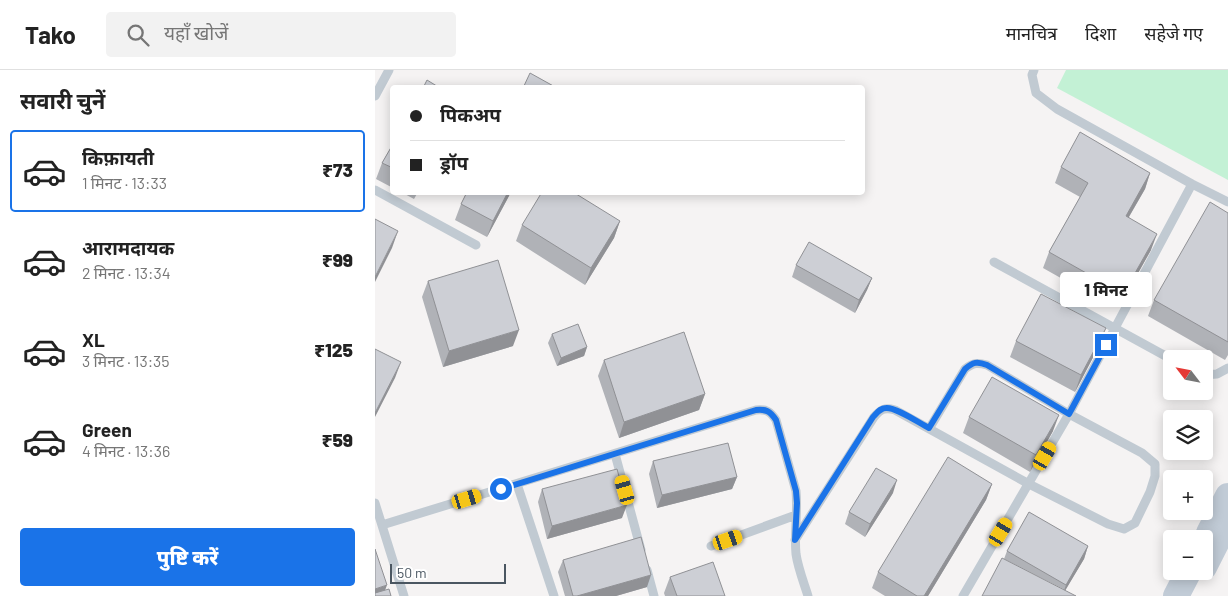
<!DOCTYPE html>
<html lang="hi">
<head>
<meta charset="utf-8">
<style>
  :root { --surface:#fff; --page:#f2f2f2; --text:#222; --muted:#767676; --line:#e0e0e0; --accent:#1a73e8 }
  body { margin:0; font-family:Barlow,"Noto Sans Devanagari",sans-serif; background:var(--page); color:var(--text); height:100vh; display:flex; flex-direction:column; font-size:19px; white-space:nowrap }
  * { box-sizing:border-box; margin:0 }
  p { font-size:16px; color:var(--muted) }
  .icon { flex:none; width:28px; height:28px; fill:none; stroke:currentColor; stroke-width:2; stroke-linecap:round; stroke-linejoin:round }
  .map { position:relative; flex:1; overflow:hidden }
  .side { display:flex; flex-direction:column; background:var(--surface); width:375px }
  .side>* { flex:none }
  .top-card { position:absolute; left:15px; top:15px; width:475px; height:110px; border-radius:5px; box-shadow:0 2px 12px #0003; display:grid; align-content:center; height:110px; padding:0 20px; background:var(--surface) }
  .needle { width:32px; rotate:302deg }
  .tools { position:absolute; left:788px; top:280px; display:grid; gap:10px }
  .tools a { display:grid; place-items:center; width:50px; height:50px; border-radius:5px; background:var(--surface); box-shadow:0 2px 12px #0003; font-size:25px }
  .scale { position:absolute; left:15px; bottom:12px; width:116px; box-sizing:border-box; padding-left:5px; border:2px solid #4a5661; border-top:0; font-size:14px; line-height:18px; white-space:nowrap; color:#4a5661; -webkit-text-stroke:4px #fff; paint-order:stroke }
  .end { position:absolute; width:22px; height:22px; margin:-11px; border:6px solid #1a73e8; background:#fff; box-shadow:0 0 0 2px #fff }
  .from { border-radius:50% }
  .bubble { position:absolute; height:35px; border-radius:5px; background:var(--surface); box-shadow:0 2px 12px #0003; font-size:16px; font-weight:800; line-height:35px; text-align:center }
  .car { position:absolute; width:15px; height:30px; margin:-15px -8px; border-radius:6px; box-shadow:0 0 4px 1px #0007; background:linear-gradient(#f5c518 24%,#345 0 40%,#f5c518 0 76%,#345 0 86%,#f5c518 0) }
  .top-card b { display:flex; align-items:center; gap:18px; height:48px; font-size:19px }
  .top-card b+b { border-top:1px solid var(--line) }
  .top-card i { width:12px; height:12px; background:var(--text) }
  ul { padding:0; list-style:none }
  li { display:flex; align-items:center; gap:15px; height:82px; margin:0 10px 8px; padding:0 10px; border:2px solid transparent; border-radius:5px }
  li div { flex:1 }
  li b { display:block; font-size:19px }
  li em { font-style:normal; font-weight:800 }
  li.selected { border-color:var(--accent) }
  li>.icon { width:45px; height:45px; stroke-width:1.5 }
  h2 { padding:0 20px; font-size:22px; line-height:60px }
  .primary-button { display:flex; gap:10px; margin-top:auto; padding:10px 20px }
  .primary-button a { flex:1; height:58px; border-radius:5px; background:var(--accent); color:#fff; font-size:20px; font-weight:800; line-height:58px; text-align:center }
  header { display:flex; align-items:center; gap:30px; box-sizing:border-box; height:70px; padding:0 25px; background:var(--surface); border-bottom:1px solid var(--line) }
  header strong { font-size:24px }
  nav { display:flex; gap:28px; margin-inline-start:auto; font-size:18px }
  .search { width:350px; height:45px; background:var(--page); display:flex; align-items:center; gap:12px; box-sizing:border-box; padding:0 18px; border-radius:5px; color:var(--muted); font-size:19px }
  main { display:flex; flex:1; min-height:0 }
  .map>svg:first-child { display:block }
</style>
</head>
<body>
<header>
<strong>Tako</strong>
<div class="search"><svg class="icon" aria-label="search" viewBox="0 0 24 24"><circle cx="10" cy="10" r="6"/><path d="M15 15l6 6"/></svg>यहाँ खोजें</div>
<nav><a>मानचित्र</a><a>दिशा</a><a>सहेजे गए</a></nav>
</header>
<main>
<section class="side">
<h2>सवारी चुनें</h2>
<ul>
<li class="selected"><svg class="icon" aria-label="car" viewBox="0 0 24 24"><path d="M5 17H2v-5l4-1 3-4h7l3 4 3 1v5h-3M9 17h6M6 11h13"/><circle cx="7" cy="17" r="2"/><circle cx="17" cy="17" r="2"/></svg><div><b>किफ़ायती</b><p>1 मिनट · 13:33</p></div><em>₹73</em></li>
<li><svg class="icon" aria-label="car" viewBox="0 0 24 24"><path d="M5 17H2v-5l4-1 3-4h7l3 4 3 1v5h-3M9 17h6M6 11h13"/><circle cx="7" cy="17" r="2"/><circle cx="17" cy="17" r="2"/></svg><div><b>आरामदायक</b><p>2 मिनट · 13:34</p></div><em>₹99</em></li>
<li><svg class="icon" aria-label="car" viewBox="0 0 24 24"><path d="M5 17H2v-5l4-1 3-4h7l3 4 3 1v5h-3M9 17h6M6 11h13"/><circle cx="7" cy="17" r="2"/><circle cx="17" cy="17" r="2"/></svg><div><b>XL</b><p>3 मिनट · 13:35</p></div><em>₹125</em></li>
<li><svg class="icon" aria-label="car" viewBox="0 0 24 24"><path d="M5 17H2v-5l4-1 3-4h7l3 4 3 1v5h-3M9 17h6M6 11h13"/><circle cx="7" cy="17" r="2"/><circle cx="17" cy="17" r="2"/></svg><div><b>Green</b><p>4 मिनट · 13:36</p></div><em>₹59</em></li>
</ul>
<div class="primary-button"><a>पुष्टि करें</a></div>
</section>
<div class="map">
<svg width="853" height="526" viewBox="0 0 853 526">
  <rect width="100%" height="100%" fill="#f5f3f3"/>
  <path fill="#c3f1d5" d="M691 0H853V110L682 18Z"/>
  <g fill="none" stroke-linecap="round" stroke-linejoin="round">
    <path stroke="#c1cad2" stroke-width="9" d="M0 26 14 0
      M817 114 853 132
      M0 120 101 175
      M619 192 796 289
      M829 305 842 304 853 298
      M240 384 266 480
      M142 414 179 526
      M0 433 29 526
      M7 455 381 340C391 339 395 341 401 350L421 421C423 442 419 463 421 484 423 498 429 513 433 526
      M420 470 499 347C506 339 510 337 520 340L654 414 733 454 749 459 760 453 775 422 780 406V394L767 383 694 344 612 295C602 292 598 293 590 299L554 359
      M336 476 421 445
      M272 500 279 526
      M588 526 694 344 817 114 682 39 661 23 657 5 659 0"/>
    <path stroke="#c1cbd6" stroke-width="26" d="M834 463 853 426
      M829 497 853 450
      M801 526 814 501"/>
  </g>
  <path fill="#b0b2b7" d="M18 74V118L1 109 7 93Z
    M686 97 775 103 770 119 754 147 776 180 749 228 737 221 730 233 668 198 674 182 705 127 680 113Z
    M26 122H43L39 129Z
    M92 122H136L112 167 80 150 86 134Z
    M853 143V285L850 290 773 246 779 230Z
    M245 151 239 168 210 215 141 171 147 155Z
    M421 195 497 208 492 220 480 243 417 207Z
    M53 211 138 276 68 297 47 227Z
    M177 264 212 277 209 286 182 296 173 273Z
    M641 271 725 274 700 322 635 287Z
    M229 290 330 324 324 340 244 368 223 306Z
    M594 347 678 361 655 402 588 363Z
    M278 391 362 407 357 419 282 438 274 404Z
    M617 414 611 430 553 526H510L497 518 503 502Z
    M167 419 247 448 172 469 163 432Z
    M518 423 490 467 470 454 474 442Z
    M713 476 709 489 690 520 629 489 632 481Z
    M188 490 272 517 241 526H190L183 502Z
    M295 507 350 526H290L289 523Z"/>
  <path fill="#909195" d="M775 103 770 119 745 162 751 146Z
    M133 122H136L112 167 118 151Z
    M245 151 239 168 210 215 216 198Z
    M23 161 17 178 0 212V207Z
    M782 164 776 180 749 228 755 212Z
    M743 205 737 221 730 233 736 217Z
    M497 208 492 220 480 243 484 230Z
    M731 258 725 274 700 322 706 305Z
    M144 260 138 276 68 297 74 281Z
    M212 277 209 286 182 296 186 288Z
    M26 292 20 308 0 347V343Z
    M330 324 324 340 244 368 249 352Z
    M684 345 678 361 655 402 661 385Z
    M362 407 357 419 282 438 287 425Z
    M522 410 518 423 490 467 495 454Z
    M617 414 611 430 553 526H549Z
    M252 435 247 448 172 469 177 456Z
    M713 476 709 489 687 526 691 515Z
    M276 505 272 517 241 526H202Z
    M12 515 8 526H0V519Z"/>
  <path fill="#cdcfd5" stroke="#909195" d="M155 3 182 18H148Z
    M52 10 65 18H48Z
    M705 62 775 103 751 146 782 164 755 212 743 205 736 217 674 182 713 113 686 97Z
    M18 74V98L7 93Z
    M92 122H133L118 151 86 134Z
    M167 122H198L245 151 216 198 147 155Z
    M835 132 853 143V272L779 230Z
    M0 149 23 161 0 207Z
    M434 172 497 208 484 230 421 195Z
    M123 190 144 260 74 281 53 211Z
    M666 224 731 258 706 305 641 271Z
    M203 254 212 277 186 288 177 264Z
    M309 262 330 324 249 352 229 290Z
    M0 279 26 292 0 343Z
    M617 307 684 345 661 385 594 347Z
    M353 373 362 407 287 425 278 391Z
    M573 387 617 414 549 526H542L503 502Z
    M501 398 522 410 495 454 474 442Z
    M242 399 252 435 177 456 167 419Z
    M654 442 713 476 691 515 632 481Z
    M266 467 276 505 202 526H198L188 490Z
    M0 479 12 515 0 519Z
    M627 488 701 526H607Z
    M338 492 350 526H302L295 507Z
    M14 519 16 526H0V523Z"/>
  <g fill="none" stroke-linecap="round" stroke-linejoin="round">
    <path stroke="#1a73e8" stroke-width="6" d="M126 419 381 340C391 339 395 341 401 350L421 421 422 433 420 470 498 347C502 343 505 338 511 338 521 337 544 353 554 358L590 299C598 292 602 291 612 295L694 344 731 275"/>
  </g>
</svg>
<div class="tools">
<a><svg class="needle" viewBox="-14 -14 28 28"><path d="M0-13l5 13h-10z" fill="#e53935"/><path d="M0 13l5-13h-10z" fill="#767676"/></svg></a>
<a><svg class="icon" aria-label="layers" viewBox="0 0 24 24"><path d="M12 4l9 5-9 5-9-5zM3 14l9 5 9-5"/></svg></a>
<a>+</a>
<a>−</a>
</div>
<div class="scale">50 m</div>
<i class="end from" style="left:126px;top:419px"></i>
<i class="end" style="left:731px;top:275px"></i>
<div class="bubble" style="left:685px;top:202px;width:92px">1 मिनट</div>
<i class="car" style="left:670px;top:386px;rotate:30deg"></i>
<i class="car" style="left:250px;top:420px;rotate:344deg"></i>
<i class="car" style="left:92px;top:429px;rotate:73deg"></i>
<i class="car" style="left:626px;top:462px;rotate:31deg"></i>
<i class="car" style="left:353px;top:470px;rotate:71deg"></i>
<div class="top-card">
<b><i class="from"></i>पिकअप</b>
<b><i></i>ड्रॉप</b>
</div>
</div>
</main>
</body>
</html>
